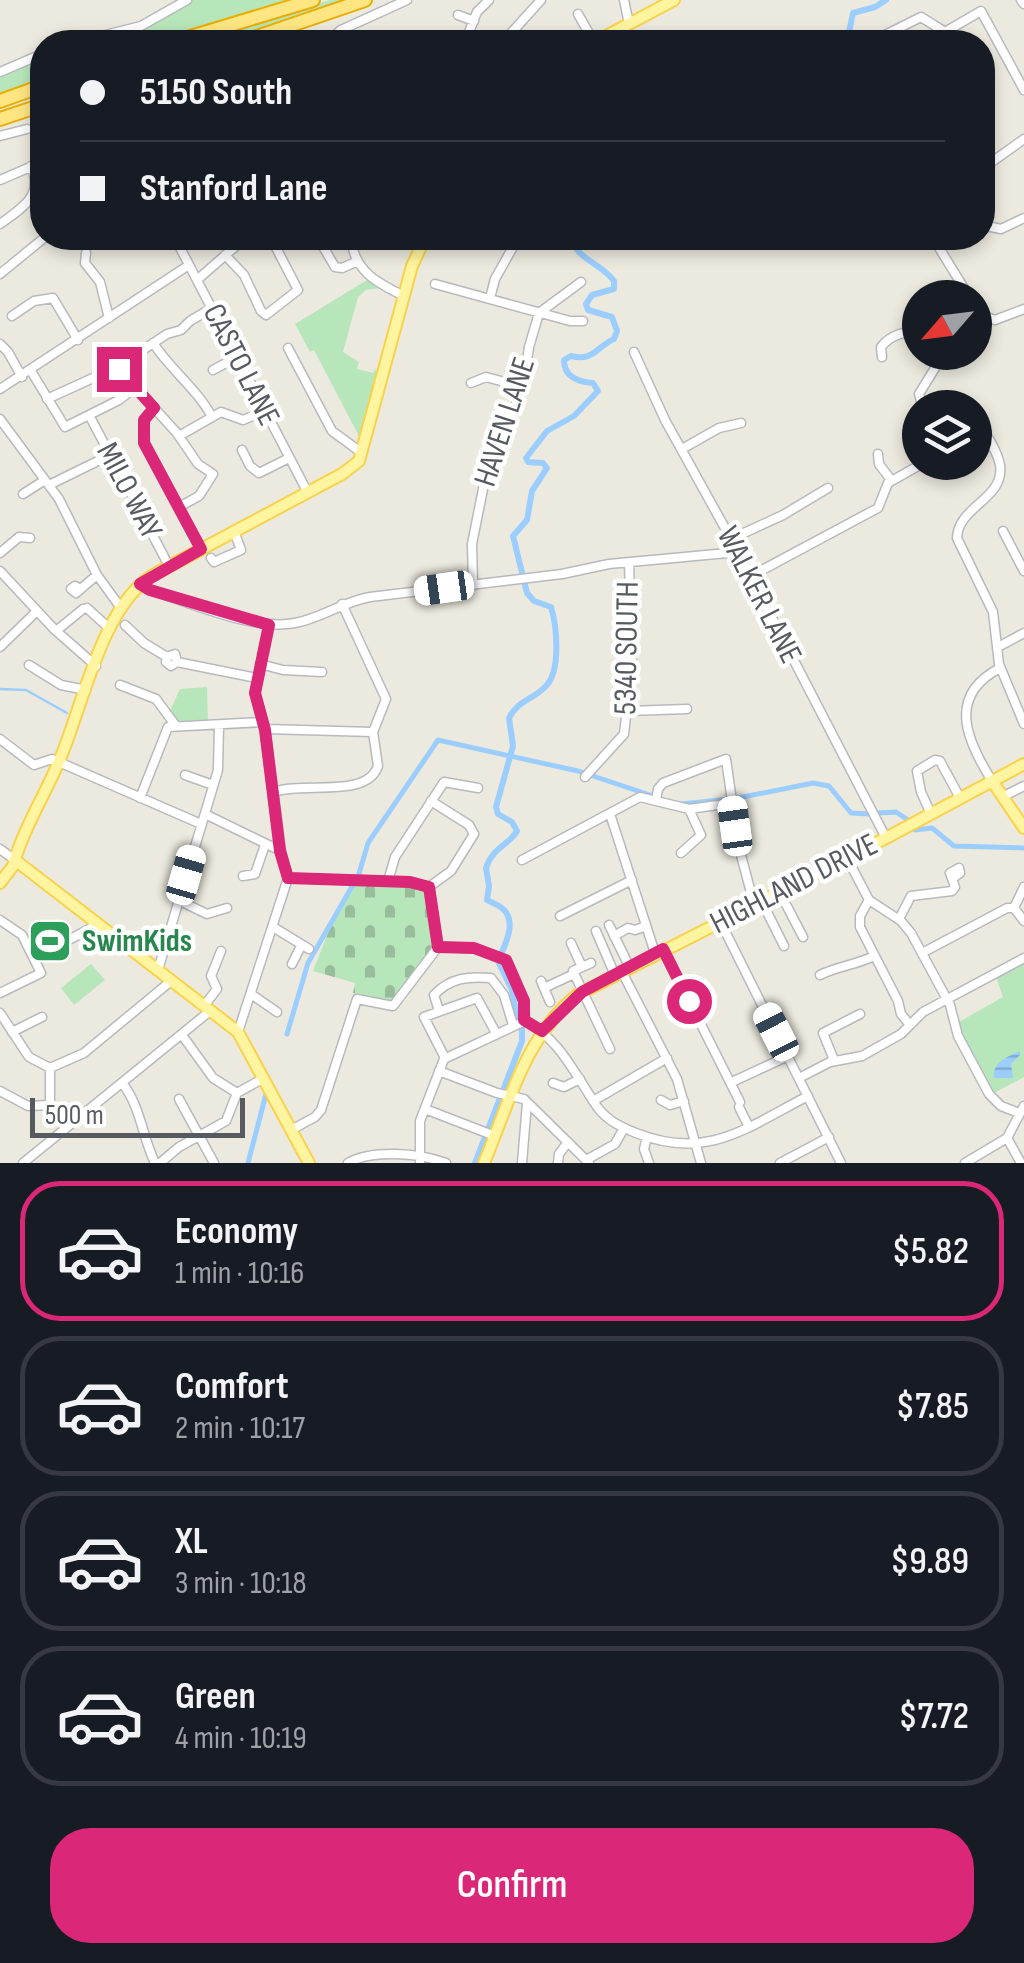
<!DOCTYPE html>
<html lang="en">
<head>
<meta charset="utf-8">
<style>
  :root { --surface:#171b24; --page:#242831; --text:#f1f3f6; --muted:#9ea1a6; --line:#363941; --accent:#db2777 }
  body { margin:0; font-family:"Sofia Sans Condensed",sans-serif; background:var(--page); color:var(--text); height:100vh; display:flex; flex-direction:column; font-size:38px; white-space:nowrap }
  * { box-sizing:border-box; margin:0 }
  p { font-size:32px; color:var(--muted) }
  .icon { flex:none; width:55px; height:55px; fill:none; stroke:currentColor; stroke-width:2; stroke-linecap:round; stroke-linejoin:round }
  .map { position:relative; height:1163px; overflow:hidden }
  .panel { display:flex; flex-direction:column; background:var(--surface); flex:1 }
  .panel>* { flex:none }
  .banner { position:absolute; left:30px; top:30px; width:965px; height:220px; border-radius:40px; box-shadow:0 5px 15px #0003; display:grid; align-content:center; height:220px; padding:0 50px; background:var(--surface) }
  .needle { width:65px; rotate:242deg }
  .buttons { position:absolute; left:902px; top:280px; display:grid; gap:20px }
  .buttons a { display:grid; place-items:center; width:90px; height:90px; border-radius:50%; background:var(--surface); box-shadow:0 5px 15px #0003; font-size:50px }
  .scale { position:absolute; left:30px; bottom:25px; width:215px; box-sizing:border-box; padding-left:10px; border:5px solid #575b61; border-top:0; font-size:28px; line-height:35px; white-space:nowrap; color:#575b61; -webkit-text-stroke:8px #fff; paint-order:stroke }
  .end { position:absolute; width:45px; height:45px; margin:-22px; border:12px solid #db2777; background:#fff; box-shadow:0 0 0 5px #fff }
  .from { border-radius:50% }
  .car { position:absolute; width:30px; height:60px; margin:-30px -15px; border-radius:12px; box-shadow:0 0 8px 2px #0007; background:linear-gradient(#fff 24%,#345 0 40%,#fff 0 76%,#345 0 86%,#fff 0) }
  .banner b { display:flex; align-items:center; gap:35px; height:95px; font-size:38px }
  .banner b+b { border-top:2px solid var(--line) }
  .banner i { width:25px; height:25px; background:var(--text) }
  ul { padding:18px 0 0; list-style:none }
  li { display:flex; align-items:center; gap:30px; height:140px; margin:0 20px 15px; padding:0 30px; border:5px solid var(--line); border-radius:40px }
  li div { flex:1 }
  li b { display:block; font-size:38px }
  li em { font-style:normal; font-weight:600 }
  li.on { border-color:var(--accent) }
  li>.icon { width:90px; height:90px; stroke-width:1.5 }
  .cta { display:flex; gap:20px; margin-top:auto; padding:20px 50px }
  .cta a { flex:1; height:115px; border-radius:40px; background:var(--accent); color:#fff; font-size:40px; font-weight:600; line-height:115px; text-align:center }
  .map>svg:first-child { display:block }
</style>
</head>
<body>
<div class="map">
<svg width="1024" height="1163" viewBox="0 0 1024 1163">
  <defs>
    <pattern id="cemetery-stones" width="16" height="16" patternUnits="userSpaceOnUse" patternTransform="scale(2.5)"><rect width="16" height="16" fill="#b8e6bb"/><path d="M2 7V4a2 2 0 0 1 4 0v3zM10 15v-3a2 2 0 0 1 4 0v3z" fill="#98bd9b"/></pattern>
    <pattern id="water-rules" width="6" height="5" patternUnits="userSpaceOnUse" patternTransform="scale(2.5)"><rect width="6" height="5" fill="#9bceff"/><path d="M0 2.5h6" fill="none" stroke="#81aad2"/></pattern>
  </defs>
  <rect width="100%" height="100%" fill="#eceade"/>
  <path fill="#b8e6bb" d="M192 0H296L157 42H90L143 28Z
    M330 0H353L228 42H191Z
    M42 57V81L0 96V75Z
    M367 280 381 288 366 290 358 297 343 352 359 362 357 369 373 373 375 369 378 377 361 440 314 350 310 352 295 324Z
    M207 687 208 723 177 724 169 713 180 689Z
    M1024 961V1077L992 1094 957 1023 1003 997 996 977Z
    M91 964 105 980 74 1005 61 988Z"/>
  <path fill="url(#cemetery-stones)" d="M356 884 420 887 429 892 434 948 389 1004 353 993 355 983 313 971 330 928Z"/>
  <path fill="url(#water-rules)" d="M1020 1051V1055L1011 1064 1013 1078H994C992 1062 1007 1057 1020 1051Z"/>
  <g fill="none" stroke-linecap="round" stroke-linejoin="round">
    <path stroke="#9bceff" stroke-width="2.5" d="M0 689 26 690 67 713"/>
    <path stroke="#9bceff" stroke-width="5" d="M733 799 813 783 829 786 851 813 869 814
      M681 804 730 799
      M878 813 896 812 908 820
      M915 830 932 828 954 846 1024 848
      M358 877 368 843 438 740 578 771 656 797
      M287 1034 308 963 354 883
      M248 1163 266 1094"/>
    <path stroke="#9bceff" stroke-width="6" d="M847 42 853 13 875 7 886 0
      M517 1018 512 990 498 961C504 947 518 922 503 909 498 904 492 903 487 900L489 886 486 868C492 848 510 844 517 831L512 822 498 814 496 807 513 746 509 718C518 700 533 700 546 686 561 671 557 627 551 607L534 601 527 593 513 536 527 520 532 491 547 468 543 463 528 462 526 458 547 431 574 416 598 391 593 383C578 382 564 377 564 360L571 356C593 362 596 347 614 339L617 331 612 317 588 310 586 304 592 295 614 289V281C599 261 581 263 570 238
      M475 1163 522 1041V1027"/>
    <g stroke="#b7b9bf" stroke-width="11">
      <path id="minor" d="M624 0 629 24
        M1021 0 1024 4
        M578 14 594 42
        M458 15 474 21
        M875 36H883L921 17 945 32 981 11 1024 90
        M78 42 141 26 187 0
        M327 42 341 30 407 0
        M465 42 477 12 489 0
        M503 42 541 0
        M0 72 42 54
        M0 136 27 129
        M982 169 1024 139
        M0 180 42 162
        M0 224C22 208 44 196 31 166
        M982 225 1001 229 1024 218
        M175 238 308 493
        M318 238 335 267 342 268 358 261
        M351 238C354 271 377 283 404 296
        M937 238 938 246 970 298
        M86 253 85 263 100 282 109 318
        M225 255 244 275 261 311 266 315 298 290 271 238
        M0 274 44 238
        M197 280 245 238
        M435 284 570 321H583
        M490 298 495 279 518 238
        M975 306 984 316 995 320 1024 309
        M12 316 34 301 53 298 78 340
        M153 343C171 370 197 389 212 417
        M0 344 8 352 22 377
        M288 348 332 431 362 453
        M634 352 665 420 731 539 886 838
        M882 357 881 347C889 336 907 329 920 333
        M117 367 176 432 198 464 213 474 199 496 179 507
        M213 370 237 357
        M31 371 65 427 119 400 136 387
        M471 383 486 377 523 387
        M0 389 189 265
        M47 399 117 367 167 334 181 330 190 321 212 308
        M154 408 144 421 145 443 201 549
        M923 408 919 394 935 368 933 352
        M89 415 169 566
        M975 415C983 430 997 449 1000 465 1005 499 958 506 957 538L993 612 999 664 1024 724
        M0 419 59 499 97 575 121 608
        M179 436 221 412 243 420 265 411
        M682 449 719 428 741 423
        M242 450 250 466 259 473 289 458
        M878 454 879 464 891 480
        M49 485 110 455
        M23 494 45 480
        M1003 531 1024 571
        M731 539 783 515 828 488
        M0 553 19 537 30 538
        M211 558 214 562 241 550 234 531
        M0 571 54 629 96 666
        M751 576 878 508 888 483 925 462
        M140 584 150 590C192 603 252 631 295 623 322 618 342 602 370 597L562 574 609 564 738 552
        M473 585 472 544 485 479 523 387 529 347 539 313 581 282
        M79 588 75 586 71 589 76 593 97 575
        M342 604 386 699 373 732
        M87 608 110 629
        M125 625 144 643 167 657
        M56 631 83 609
        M0 647 37 611
        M998 647 1024 633
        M177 662 175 654 167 657 166 662 171 666 177 662 257 678
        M260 664 283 670 322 672
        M29 665 61 685 86 690
        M120 685 156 699 176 726
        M628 711 687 709
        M265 729 373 732
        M0 739 34 765 52 759 201 824
        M185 775 213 785
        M585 777 624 734 632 664 629 563
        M992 781C967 741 946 696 1000 668
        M273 792C304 781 367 799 378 766L373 732
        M1002 797 1024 786
        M140 798 168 727 263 722
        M656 800 658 789 663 783 726 759 738 844 754 904
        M205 814 281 851
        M610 814 655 953
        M931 814 921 792 917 771 935 760 940 761 960 798
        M0 849 15 860
        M681 853 701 835 689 809
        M847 858 869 900 901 921 911 933 950 1005 958 1036 989 1094 1001 1106 1019 1113
        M522 860 640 797 689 809 732 803
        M243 876 255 874 265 845
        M288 878 411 882 429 887 438 947 474 948 506 961 524 1001 525 1021
        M388 881 395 857 444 782 478 788
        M429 887 451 871 474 834 469 825 431 801
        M779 891 803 937
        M178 900 207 914 227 908
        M761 900 784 946
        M869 900 860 916V927L898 1001 901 1014 910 1025
        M1014 908 1024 887
        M1014 908 1024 921
        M560 916 632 880
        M899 919 911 896 952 891 955 887 950 873 959 868 960 873 953 878
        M0 920 22 935 41 973 0 993
        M720 921 841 1163
        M609 925 629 966
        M273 927 309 949
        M596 931 614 973
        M614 936 628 928 635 930 646 926
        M571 943 582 967
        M663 949 740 1102
        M922 953 1007 908H1014
        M34 959 98 924
        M591 963 573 971 610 1049
        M292 964 301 946
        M158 970 218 770 219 725
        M621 970 677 1079 701 1163
        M820 975C838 966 856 965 874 956
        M541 981 550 1002
        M544 988 574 974
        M251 994 277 1012
        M204 1006 217 989 211 976 221 951
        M439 1011 434 995C450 978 468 976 491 978L504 995 513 1025
        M0 1013 29 1057 50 1068 84 1053 171 981
        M12 1032 42 1017
        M238 1032 288 878 281 851 265 729 255 693 269 625
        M182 1035 213 1078 237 1093
        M445 1058 424 1017 477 998 496 1033
        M834 1060 823 1033 860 1014
        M50 1068V1105L65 1128
        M439 1071 497 1093 524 1099 589 1163
        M799 1078 830 1062 862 1056 901 1034 923 1012 1024 958
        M732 1082 788 1056
        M553 1083 564 1087 580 1079
        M123 1084C141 1108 142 1136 155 1163
        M0 1091 28 1106 50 1105
        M179 1099 214 1163
        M661 1100 670 1105 684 1101
        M593 1101 667 1058
        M739 1107 749 1127
        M425 1109 495 1136
        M291 1130 315 1117 321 1110 357 999 393 1006 438 947
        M647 1137 644 1149 649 1163
        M1007 1138 1021 1163
        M586 1160 615 1144 624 1128
        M23 1163 210 1011
        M160 1163 179 1147 226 1121 237 1093 264 1078
        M348 1163C372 1149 419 1153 446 1163
        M420 1163V1121L444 1059 525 1021C561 1040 575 1075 598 1108 608 1121 621 1127 636 1133 707 1161 746 1128 808 1096
        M522 1163 527 1103
        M558 1163 559 1154 568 1142
        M780 1163 829 1137
        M965 1163 1007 1138 1024 1106"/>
    </g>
    <g stroke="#f9d24b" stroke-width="14">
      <path id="major" d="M595 42 674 0
        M992 781 1024 828
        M15 860 238 1032 309 1163
        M0 883 13 866C23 829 45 795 60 759 83 705 102 606 153 575L342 474 359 461 412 266 425 238
        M484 1163C509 1103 525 1037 577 995L886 838 1024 764"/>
    </g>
    <g stroke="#eaae00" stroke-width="16">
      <path id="highway" d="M174 42 313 0
        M242 42 365 0
        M0 101 42 86
        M0 119 42 105"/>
    </g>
    <use href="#minor" stroke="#fff" stroke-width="8"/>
    <use href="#major" stroke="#fff5a0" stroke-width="10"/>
    <use href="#highway" stroke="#ffe682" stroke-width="12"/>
  </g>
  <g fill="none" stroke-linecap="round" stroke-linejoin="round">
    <path stroke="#db2777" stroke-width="12" d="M119 369 154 408 144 420V443L201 549 140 584 150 590 269 625 255 693 265 730 280 851 288 878 410 882 429 887 438 947 474 948 506 960 524 1001V1020L542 1031 582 992 663 949 689 1001"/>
  </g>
  <defs>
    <g id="stadium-square" transform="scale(2.25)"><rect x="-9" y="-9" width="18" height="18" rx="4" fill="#2e9e5b" stroke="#fff"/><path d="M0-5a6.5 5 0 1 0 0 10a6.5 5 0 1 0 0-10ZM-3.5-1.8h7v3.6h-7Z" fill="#fff"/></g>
  </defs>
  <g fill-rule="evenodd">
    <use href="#stadium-square" x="50" y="941"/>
  </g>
  <g text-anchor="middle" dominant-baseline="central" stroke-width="9" stroke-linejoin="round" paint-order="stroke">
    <g font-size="32" fill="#575b61" stroke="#fff">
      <text transform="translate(241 365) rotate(63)">CASTO LANE</text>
      <text transform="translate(505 422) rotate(-72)">HAVEN LANE</text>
      <text transform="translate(129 491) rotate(62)">MILO WAY</text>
      <text transform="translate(759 595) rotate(63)">WALKER LANE</text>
      <text transform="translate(627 648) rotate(-89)">5340 SOUTH</text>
      <text transform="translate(794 884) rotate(-27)">HIGHLAND DRIVE</text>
    </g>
    <g font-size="32" font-weight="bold" fill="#27864d" stroke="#fff" text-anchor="start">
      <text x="82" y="941">SwimKids</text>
    </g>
  </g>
</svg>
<div class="buttons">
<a><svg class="needle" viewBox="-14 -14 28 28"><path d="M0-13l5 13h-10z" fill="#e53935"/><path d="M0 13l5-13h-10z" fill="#9ea1a6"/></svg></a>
<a><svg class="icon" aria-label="layers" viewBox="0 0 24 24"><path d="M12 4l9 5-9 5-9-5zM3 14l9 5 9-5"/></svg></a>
</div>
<div class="scale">500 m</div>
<i class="end from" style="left:689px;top:1001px"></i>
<i class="end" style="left:119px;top:369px"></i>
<i class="car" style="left:444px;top:588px;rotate:262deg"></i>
<i class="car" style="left:735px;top:826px;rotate:352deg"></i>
<i class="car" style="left:186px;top:875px;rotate:16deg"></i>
<i class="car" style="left:776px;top:1032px;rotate:333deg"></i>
<div class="banner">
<b><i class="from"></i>5150 South</b>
<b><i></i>Stanford Lane</b>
</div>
</div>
<section class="panel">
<ul>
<li class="on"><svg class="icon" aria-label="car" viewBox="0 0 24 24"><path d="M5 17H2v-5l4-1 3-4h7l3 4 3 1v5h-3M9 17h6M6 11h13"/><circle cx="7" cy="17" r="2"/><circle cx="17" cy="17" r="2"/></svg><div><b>Economy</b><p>1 min · 10:16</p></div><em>$5.82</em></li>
<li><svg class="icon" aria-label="car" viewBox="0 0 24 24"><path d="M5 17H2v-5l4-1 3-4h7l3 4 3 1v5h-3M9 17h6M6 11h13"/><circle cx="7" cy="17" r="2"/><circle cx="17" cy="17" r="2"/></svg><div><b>Comfort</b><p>2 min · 10:17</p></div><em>$7.85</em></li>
<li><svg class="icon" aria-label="car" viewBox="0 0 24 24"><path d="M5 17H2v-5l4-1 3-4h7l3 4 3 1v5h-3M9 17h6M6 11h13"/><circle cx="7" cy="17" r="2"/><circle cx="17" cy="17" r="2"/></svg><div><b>XL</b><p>3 min · 10:18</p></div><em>$9.89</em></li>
<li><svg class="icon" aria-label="car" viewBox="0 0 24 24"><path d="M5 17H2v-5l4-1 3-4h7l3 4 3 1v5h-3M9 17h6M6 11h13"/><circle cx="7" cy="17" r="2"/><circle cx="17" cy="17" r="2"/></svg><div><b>Green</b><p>4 min · 10:19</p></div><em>$7.72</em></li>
</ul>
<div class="cta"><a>Confirm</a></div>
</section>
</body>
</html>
